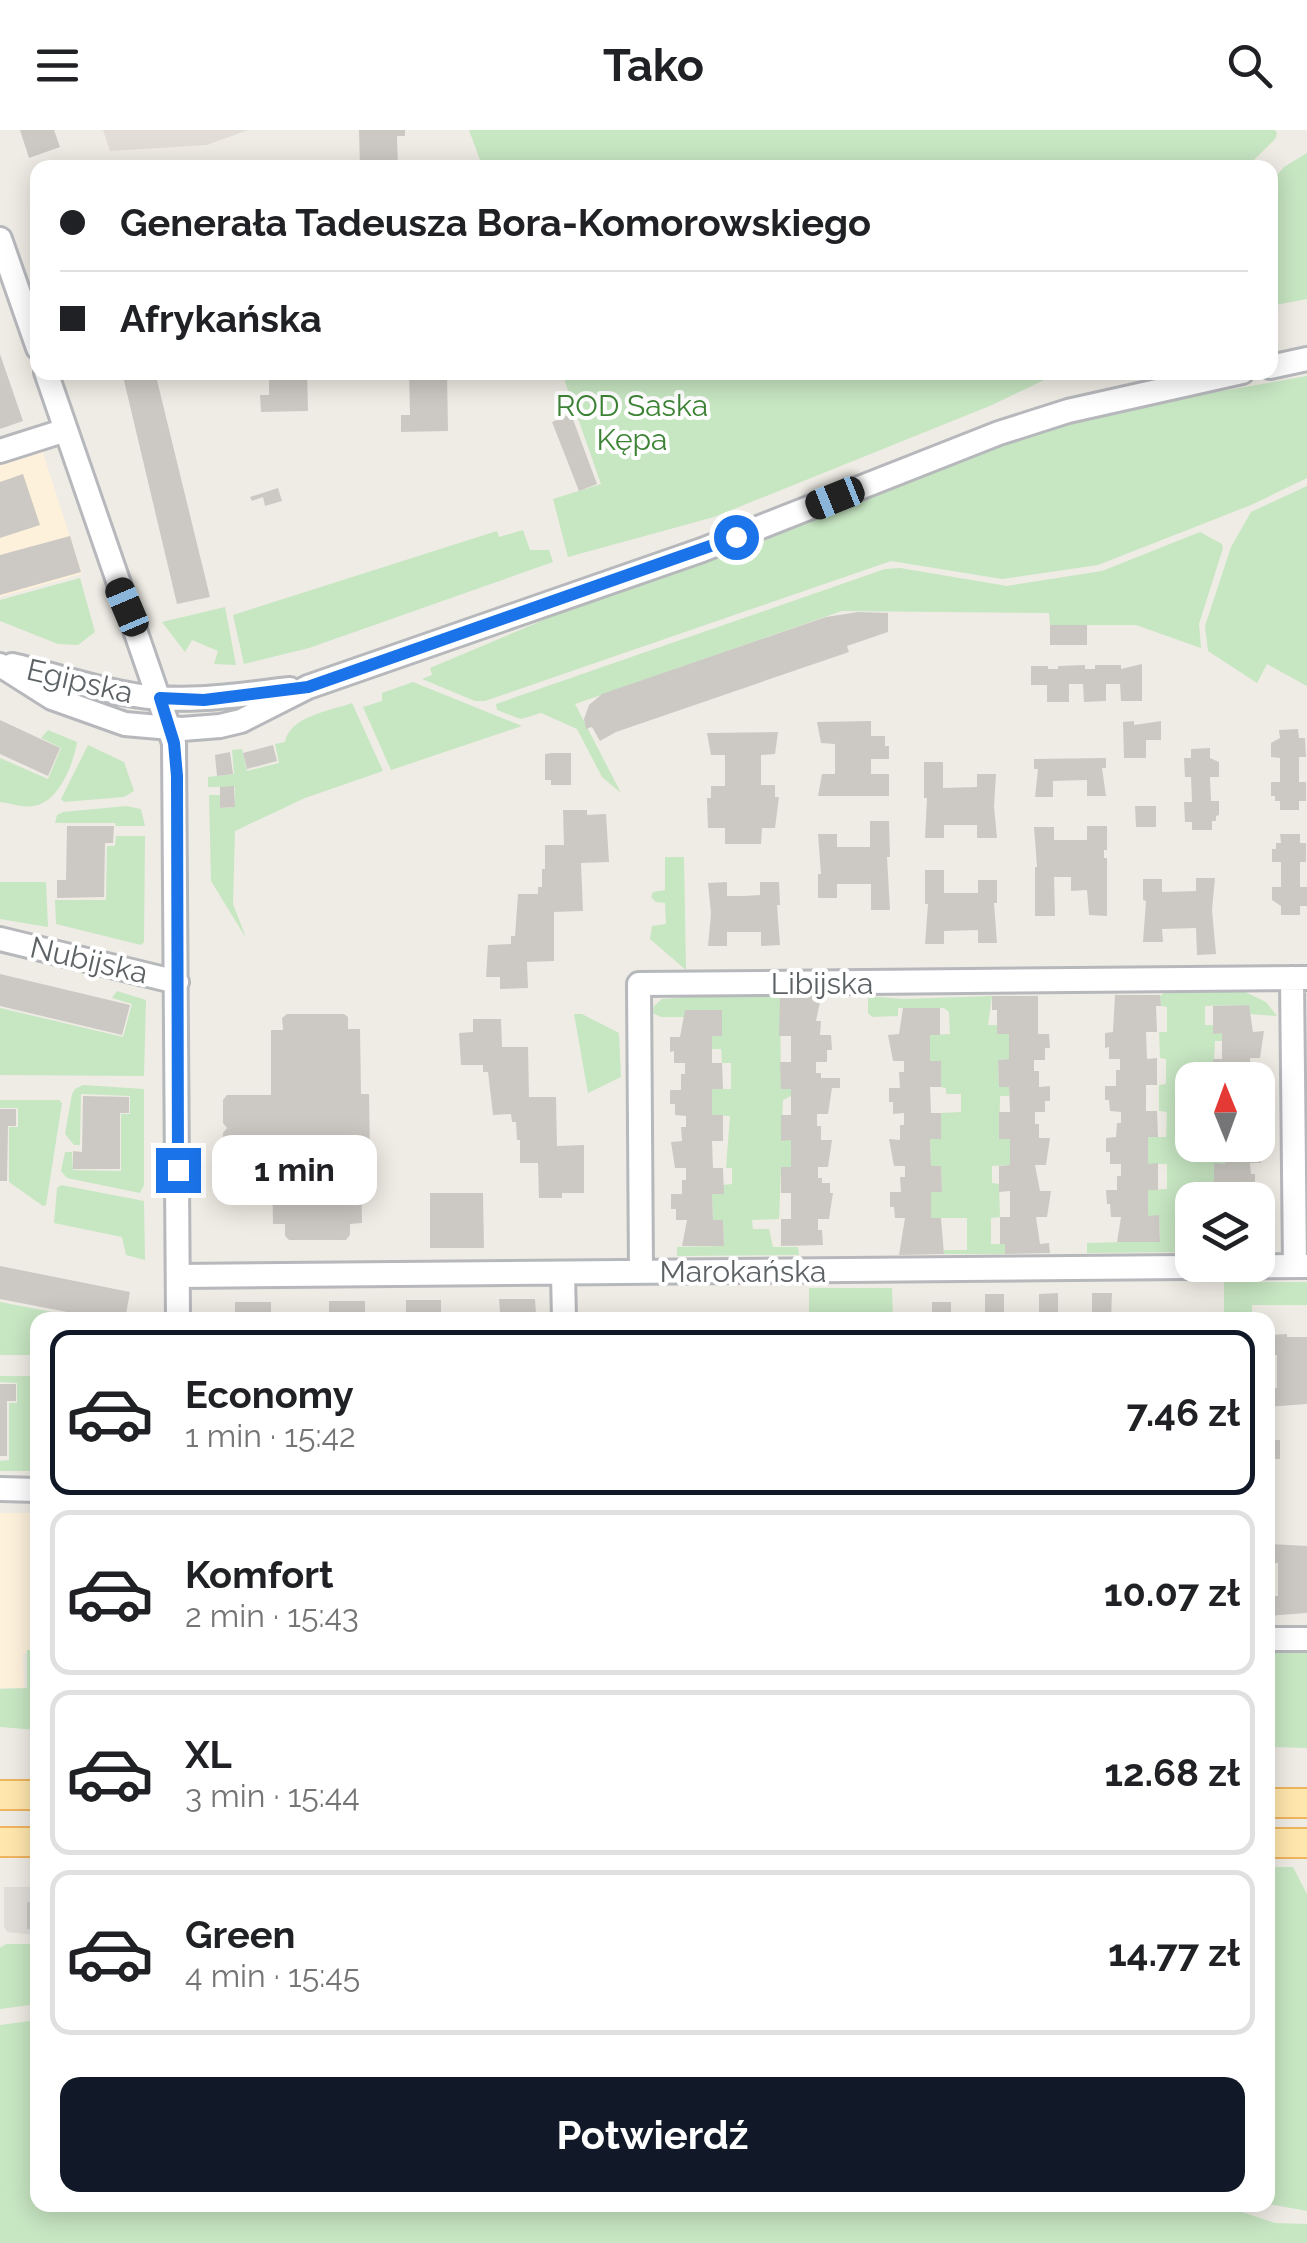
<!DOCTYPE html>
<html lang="pl">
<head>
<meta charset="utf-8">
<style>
  :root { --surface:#fff; --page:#f6f6f6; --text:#202124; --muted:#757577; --line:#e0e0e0; --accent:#111827 }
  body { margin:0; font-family:Raleway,sans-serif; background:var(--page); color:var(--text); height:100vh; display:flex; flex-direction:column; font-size:38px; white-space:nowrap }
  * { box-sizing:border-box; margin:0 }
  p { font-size:32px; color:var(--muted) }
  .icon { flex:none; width:55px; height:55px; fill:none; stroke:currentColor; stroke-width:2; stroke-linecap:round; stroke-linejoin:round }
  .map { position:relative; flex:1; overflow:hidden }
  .panel { position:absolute; left:30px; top:1182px; width:1245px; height:900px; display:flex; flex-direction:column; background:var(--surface); border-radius:20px; box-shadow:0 5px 25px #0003 }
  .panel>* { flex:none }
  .banner { position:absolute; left:30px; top:30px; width:1248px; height:220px; border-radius:20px; box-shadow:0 5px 25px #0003; display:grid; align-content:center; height:220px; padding:0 30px; background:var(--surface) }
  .needle { width:65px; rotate:359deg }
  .tools { position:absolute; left:1175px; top:932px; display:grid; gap:20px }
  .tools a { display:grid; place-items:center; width:100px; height:100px; border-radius:20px; background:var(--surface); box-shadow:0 5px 25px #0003; font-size:50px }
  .end { position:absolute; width:45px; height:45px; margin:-22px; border:12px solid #1a73e8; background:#fff; box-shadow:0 0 0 5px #fff }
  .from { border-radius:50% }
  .bubble { position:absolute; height:70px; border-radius:20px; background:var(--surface); box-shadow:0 5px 25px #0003; font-size:32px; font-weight:700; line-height:70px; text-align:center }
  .car { position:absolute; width:30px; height:60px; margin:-30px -15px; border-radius:12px; box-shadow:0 0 8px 2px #0007; background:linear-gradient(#222 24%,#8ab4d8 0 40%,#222 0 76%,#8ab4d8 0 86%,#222 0) }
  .banner b { display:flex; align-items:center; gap:35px; height:95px; font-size:38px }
  .banner b+b { border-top:2px solid var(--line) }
  .banner i { width:25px; height:25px; background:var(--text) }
  ul { padding:18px 0 0; list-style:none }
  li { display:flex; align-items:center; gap:30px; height:165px; margin:0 20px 15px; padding:0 10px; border:5px solid var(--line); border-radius:20px }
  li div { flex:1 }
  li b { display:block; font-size:38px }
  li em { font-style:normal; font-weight:700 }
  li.selected { border-color:var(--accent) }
  li>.icon { width:90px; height:90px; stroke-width:1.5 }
  .cta { display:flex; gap:20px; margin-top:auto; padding:20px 30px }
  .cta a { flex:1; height:115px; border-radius:20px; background:var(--accent); color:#fff; font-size:40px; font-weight:700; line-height:115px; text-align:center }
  header { display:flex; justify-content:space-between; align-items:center; height:130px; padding:0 30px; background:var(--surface); font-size:45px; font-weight:700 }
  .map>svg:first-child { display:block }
</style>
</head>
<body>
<header><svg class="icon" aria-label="menu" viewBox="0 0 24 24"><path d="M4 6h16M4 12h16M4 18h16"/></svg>Tako<svg class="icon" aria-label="search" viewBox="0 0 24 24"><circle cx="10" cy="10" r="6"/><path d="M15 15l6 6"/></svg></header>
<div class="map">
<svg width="1307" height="2113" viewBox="0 0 1307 2113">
  <rect width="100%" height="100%" fill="#efece5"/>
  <path fill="#fdf1dc" d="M35 298 82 444 0 467V309Z
    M0 1383H37V1523H23L24 1558H0Z"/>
  <path fill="#e1deda" d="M4 1757H37V1805L7 1802 4 1797Z"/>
  <path fill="#e2ddd6" d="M103 0H248L207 15 110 21Z"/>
  <path fill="#c7e6c2" d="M469 0H1275L1277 3 1275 9 1246 38H483Z
    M1307 23V169L1270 176V53L1284 37Z
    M562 243H1059L992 275 714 387 568 427 553 369 601 354Z
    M1307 246V348L1251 375 1098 435 1002 449 891 431 485 571H475L422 549 432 545 430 538 567 480 730 422 1036 301 1131 277Z
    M1307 356V556L1267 534 1257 553 1208 521 1205 496 1231 417 1251 382Z
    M523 400 530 420H549L553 432 309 518 244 534 233 485 497 401 499 407Z
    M1200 402 1222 414 1223 418 1199 494 1201 518 1136 495H1050L1049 483 842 481 575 574 621 663 602 647 577 599 541 583 521 589 497 580 496 574 885 439 900 438 1007 456 1102 441Z
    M80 448 95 502 78 515 58 514 0 491V470Z
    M225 477 236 535 214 534 218 521 192 510 185 522 162 492Z
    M413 552 522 596 391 640 363 577 382 571V563Z
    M352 573 383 641 305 668 235 701 233 774 246 808 211 751 209 665H220L221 678 235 677V657H208V647L234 644 232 620 242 619 247 641 279 633 275 614 285 612C290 586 330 581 352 573Z
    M48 600 77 612C74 633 58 674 33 676 23 678 10 673 0 672V628L48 649 61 618 41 608Z
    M88 615 124 632 134 661 124 667 64 672 61 669Z
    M126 676 141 679 145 696H116L115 693H55L57 685 63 682Z
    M116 706H145L144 812 141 815 56 794 55 770H106L107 716H115Z
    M665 727H684L686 840 650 809 652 796 666 794 665 773 656 772 651 767 653 762 665 760Z
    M0 752H46L48 797 0 789Z
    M117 861 146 870 144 946 0 945V878L123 907 132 874 112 868Z
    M1243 861 1266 872 1277 886 1249 884 1248 875 1205 876V895H1213V903H1222V911H1215L1213 950H1192V1015H1225V1034H1214V1059H1225V1070H1192V1122L1087 1123V1113L1160 1111 1159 1086H1148V1060L1167 1059V1034H1148V1007H1166L1167 982 1159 981V955L1166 954V929L1160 928 1159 902H1167V877L1161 876 1160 866 1164 863Z
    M699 866H821L780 868 781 958 791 959V966L783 970 781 1010H791V1037L781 1038 779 1089 752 1090 753 1099H769L773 1117H798L799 1125 677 1126V1117L724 1116 723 1090H713L712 1064H723V1055L732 1054V1038H726L730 986 712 985V959H731V933H722L721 919H712V906H722L721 880H685V887H661L653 883 654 876 662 869Z
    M868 866 903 869 992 866 988 895H997L998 904H1009V929L998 930 999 956 1009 957V966H1000L999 1008 1010 1009V1035L992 1036V1053L999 1054 1000 1087 991 1088V1114H1005V1124H944V1120H967V1088H931V1062L942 1061 941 1036H931L930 1009H941V983L961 982V964H946V958L941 957V931H930V905L950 904 949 882 944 878H898V886L872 887 868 883Z
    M574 884H582L619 903 621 947 588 963Z
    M83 955 144 959V1055L140 1063 67 1048 61 1041 65 1022H72L73 1040 121 1041V984H130V966L81 964 80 1015H74L65 1004 72 964 75 959Z
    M0 970H59L62 973 46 1075 43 1076 9 1052V997H18V978H0Z
    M61 1055 144 1071 145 1130 126 1125 122 1107 54 1093 57 1058Z
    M1224 1152H1307V1175H1252V1183H1224Z
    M809 1158H892L893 1190H809Z
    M0 1172 94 1190H38L37 1225H0Z
    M0 1246H37V1341H0V1331L9 1330V1273H17V1253L0 1252Z
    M27 1520H37V1600L0 1597V1559L27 1558Z
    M1268 1523H1307V1618L1268 1617Z
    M1268 1737H1293L1307 1764V2081L1268 2074Z
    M6 1814H37V1874L0 1879V1818Z
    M37 1890 38 2075H1221L1275 2093 1307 2094V2113H0V1895Z"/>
  <path fill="#ccc9c4" d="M20 0H54L60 17 29 28Z
    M359 0H405V6H397L398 38H360Z
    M0 224 23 291 0 299Z
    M122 242H155L210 467 177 474Z
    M269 242H307L308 281 261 282 260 265H269Z
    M409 242H447L448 301 401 302V285H410Z
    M571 284 597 354 579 361 552 292Z
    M23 344 40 395 0 408V352Z
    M278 358 282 371 265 376 263 367 252 371 250 367Z
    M70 406 81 442 0 465V425Z
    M858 482 888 483V502L847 516 849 522 616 602 600 611 592 597 586 599 584 589 589 575 602 564 826 487Z
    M1050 495H1087V515H1050Z
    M1142 534V571H1121L1120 554H1106V571L1084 572 1083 554H1069V572H1047V555H1031V536H1048V539H1058V536L1085 535V539H1095V535H1121V539Z
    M0 590 60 618 48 646 0 624Z
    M871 591V606H885V616H889V629H871V644H889V666H818L822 644H835V614L821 613 817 592Z
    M1134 591V595L1161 591V610H1146V628H1124L1123 592Z
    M1298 599 1299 608H1305L1306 627H1299V652H1306V671H1299V680H1280V671H1275V666H1271V652H1280V628L1271 627V613L1280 608 1279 600Z
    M778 602 775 624 761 625V655H775V667H779L775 698H762L761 714H725V698H708L707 668H711V656H725V625H711L707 603Z
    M273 615 277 631 247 639 243 623Z
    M1210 618V628L1219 632V647H1210L1211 671H1219V685L1216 686V691H1212V700H1192V692H1185L1184 672H1192L1191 647H1185L1184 628H1191V619Z
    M230 622 233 644 217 646 215 625Z
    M552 623H571V655H551V650H545V624Z
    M1106 628V638H1102L1106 666H1087V650L1053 651V667H1035L1038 639H1034V629Z
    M924 632H943V658L977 657V644H996L994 676 997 708H977V695H944V708H925L927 668H924Z
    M234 656 235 677 220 678V657Z
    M1135 676H1156V697H1136Z
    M563 680H587V685L606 684 609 732 581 733 583 781 554 782V831L527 832 528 858 500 859V847H486L488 815 511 814V806H515L518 764H538V757H542V739H545V715H564Z
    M870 691H889L890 727H887L890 780H871V754H837V768H818V744H821L818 704H837V717H870Z
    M67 696H114L113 713H105L104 767 57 768V750H66Z
    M1087 696H1107V720H1104V728H1107V786L1089 785 1087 760 1071 761V747H1054L1055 786H1035V737H1037L1034 697H1054V710H1087Z
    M1280 704H1300V713H1306V732H1300V757H1307V776H1300V785H1281V776L1272 770V757H1281V732H1272V719H1276V713H1281Z
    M925 740H944V763H978V750H997V773H994L997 813H978V800L944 801V814H925L928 774H925Z
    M1196 748H1215L1212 780 1216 824 1197 825 1196 798 1162 799 1163 812H1143L1146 771 1143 770V749H1162V762L1196 761Z
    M727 752V766H744L760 765V752H779L780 775H777L780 815 761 816V802H727V816H708L711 784 708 753Z
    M0 844 130 875 122 905 0 876Z
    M1115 865H1160L1161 876H1156L1157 902H1146L1147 929 1157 928V955H1146V981H1157L1158 1007H1148V1034L1158 1033V1060H1148V1086L1159 1085 1160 1112H1117L1121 1087H1111L1110 1074H1107L1106 1060H1117V1046H1121V1034H1110V1022H1106V1008L1116 1007 1117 993H1121V982L1110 981 1109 970H1105V956H1116V940H1120V929H1109V917L1105 918V903L1113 902Z
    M992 866H1038V904H1049L1050 918H1045V930H1034V941H1039V957L1050 956V971H1045V982H1035V994H1039V1008H1050L1046 1035H1035L1040 1061H1051L1047 1087H1036L1040 1114 1049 1113 1050 1123 1005 1124V1114H1000V1087H1010V1061L999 1062V1036L1010 1035V1009H999V982H1010L1009 957H999L998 930 1009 929V904H997V880H992Z
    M780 867H821L816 891H821L820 905H831L832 920H827V932H816V943H821V948H840V958H832L828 984H817V996H821V1010H832L828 1037H818V1048H822V1053H830V1063H833L829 1089H818V1100H822L823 1115 781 1116V1089H791V1063H781V1037H791V1010L781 1011V985H791V959H781L780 932H791V906H779Z
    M1249 875 1253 902 1264 901 1260 928H1250V939H1254V944H1265L1266 969H1261V980H1258V950H1213V929H1222V903L1213 904V876Z
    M903 878H940V905H930V931H941V957H930L931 983H941V1009H930L931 1036H941L942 1062H931V1088H941L944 1124 899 1125 905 1088H895L894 1077H890V1062H901L900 1047H905V1036H894L889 1009 900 1010V995H904V983L893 984V972H889V958H900L899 942H904V931H893L888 905 899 904Z
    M685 880H722V906H712V933H722L723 959H712V985H723V1011H712L713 1038H723L724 1064H712L713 1090H723L724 1116H682L687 1090H676V1079H671V1064H682V1050H686V1038H675L671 1012 682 1011 681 997H686V986L675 985V974H670V960H681V944H685V933H674V921L670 922V907H680Z
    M287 884H344L348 887V899H360L361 964H369L370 1028H361L362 1093 350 1094V1105L346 1110H289L285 1106V1094H273L272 1030H228L223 1026V1003L227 998 223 993V970L227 965H271V900H283L282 888Z
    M473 889H501L502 917H528L529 967H556L557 1016 584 1015V1063H562V1068H539L538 1033H520V1010H517L516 992H512L511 984 493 985 488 942H483V935H461L459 903 473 902Z
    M83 966 129 967V983H120V1039H73V1021L82 1022Z
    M0 979H16V996H8L7 1051H0Z
    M1258 1006H1265L1266 1020 1261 1021V1033H1250L1251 1044H1255V1059H1266L1262 1085H1258V1070H1225V1059L1214 1060V1033L1225 1034V1015H1258Z
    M430 1063H483L484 1118H430Z
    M0 1136 130 1162 125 1190H108L0 1169Z
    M1058 1163V1190H1039V1164Z
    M1092 1163H1112L1111 1189 1092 1190Z
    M985 1164H1004V1190H985Z
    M499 1169H535L536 1184H525V1190H492V1182H500Z
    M406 1170H441V1183H450V1190H417V1185H406Z
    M329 1171H365V1185H354V1190H321V1184H329Z
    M235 1172H271V1185H279V1190L235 1187Z
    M932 1172H951V1190H932Z
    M1287 1204V1207H1307V1274L1268 1277V1258H1277V1225H1268V1205Z
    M0 1254H16V1271H7V1326H0Z
    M1268 1310H1280V1329H1272V1334H1268Z
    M1268 1414 1307 1416V1483L1268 1486V1466H1278V1433H1268Z
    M27 1772H38V1799H27Z"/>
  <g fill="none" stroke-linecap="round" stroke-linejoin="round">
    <g stroke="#b6b8bc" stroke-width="28">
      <path id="minor" d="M0 109 38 218
        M1270 237 1307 229
        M46 242 174 613 178 1190
        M0 321 66 300
        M0 535 52 568 125 594 182 599 220 596 241 591 308 557 702 420 999 303 1068 281 1242 242
        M12 535C52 544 93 559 134 565 186 574 238 565 290 559
        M0 809 177 852
        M1292 848 1295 1136
        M641 1141 639 854 1307 848
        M563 1143 564 1190
        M178 1146 1307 1136
        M0 1359 38 1360
        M1268 1509H1307"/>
    </g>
    <g stroke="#efb45e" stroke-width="32">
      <path id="major" d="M0 1665H38
        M1268 1673H1307
        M0 1712H38
        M1268 1713H1307"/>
    </g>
    <use href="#minor" stroke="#fff" stroke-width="22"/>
    <use href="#major" stroke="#fee6ac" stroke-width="28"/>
  </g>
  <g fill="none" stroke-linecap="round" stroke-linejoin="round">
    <path stroke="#1a73e8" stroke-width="12" d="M178 1040 177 646 174 613 160 568 204 570 308 557 736 407"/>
  </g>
  <g text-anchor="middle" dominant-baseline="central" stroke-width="8" stroke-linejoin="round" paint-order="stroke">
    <g font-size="30" fill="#3d8336" stroke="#fff">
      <text x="632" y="275">ROD Saska<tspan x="632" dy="34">Kępa</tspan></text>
    </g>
    <g font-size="30" fill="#5d6265" stroke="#fff">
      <text transform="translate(80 551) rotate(13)">Egipska</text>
      <text transform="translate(89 830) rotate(13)">Nubijska</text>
      <text x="822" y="853">Libijska</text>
      <text x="743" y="1141">Marokańska</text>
    </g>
  </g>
</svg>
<div class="tools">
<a><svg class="needle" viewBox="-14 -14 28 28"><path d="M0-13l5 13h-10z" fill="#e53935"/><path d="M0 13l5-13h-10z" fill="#757577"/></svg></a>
<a><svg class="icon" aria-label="layers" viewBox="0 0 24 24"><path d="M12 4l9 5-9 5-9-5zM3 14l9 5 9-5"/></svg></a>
</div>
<i class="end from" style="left:736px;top:407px"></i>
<i class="end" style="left:178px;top:1040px"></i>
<div class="bubble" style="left:212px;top:1005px;width:165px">1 min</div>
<i class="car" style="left:835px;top:368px;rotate:248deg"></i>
<i class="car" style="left:127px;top:477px;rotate:337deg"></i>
<div class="banner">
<b><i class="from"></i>Generała Tadeusza Bora-Komorowskiego</b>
<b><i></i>Afrykańska</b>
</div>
<section class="panel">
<ul>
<li class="selected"><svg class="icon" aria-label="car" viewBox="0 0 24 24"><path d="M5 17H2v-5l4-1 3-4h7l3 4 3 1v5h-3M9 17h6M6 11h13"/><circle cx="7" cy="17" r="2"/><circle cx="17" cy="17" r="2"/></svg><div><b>Economy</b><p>1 min · 15:42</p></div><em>7.46 zł</em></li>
<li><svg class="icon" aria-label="car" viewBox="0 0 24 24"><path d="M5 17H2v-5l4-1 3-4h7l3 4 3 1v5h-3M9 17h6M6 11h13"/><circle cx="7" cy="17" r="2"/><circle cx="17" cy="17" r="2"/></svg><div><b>Komfort</b><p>2 min · 15:43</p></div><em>10.07 zł</em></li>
<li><svg class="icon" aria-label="car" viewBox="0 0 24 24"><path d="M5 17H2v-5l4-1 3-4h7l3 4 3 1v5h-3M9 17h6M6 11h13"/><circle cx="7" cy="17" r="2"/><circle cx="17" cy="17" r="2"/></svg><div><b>XL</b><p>3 min · 15:44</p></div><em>12.68 zł</em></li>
<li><svg class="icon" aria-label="car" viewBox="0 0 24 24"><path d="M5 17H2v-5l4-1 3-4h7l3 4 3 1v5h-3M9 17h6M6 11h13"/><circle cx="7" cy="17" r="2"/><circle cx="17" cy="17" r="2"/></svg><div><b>Green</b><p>4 min · 15:45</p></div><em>14.77 zł</em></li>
</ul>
<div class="cta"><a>Potwierdź</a></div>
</section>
</div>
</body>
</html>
